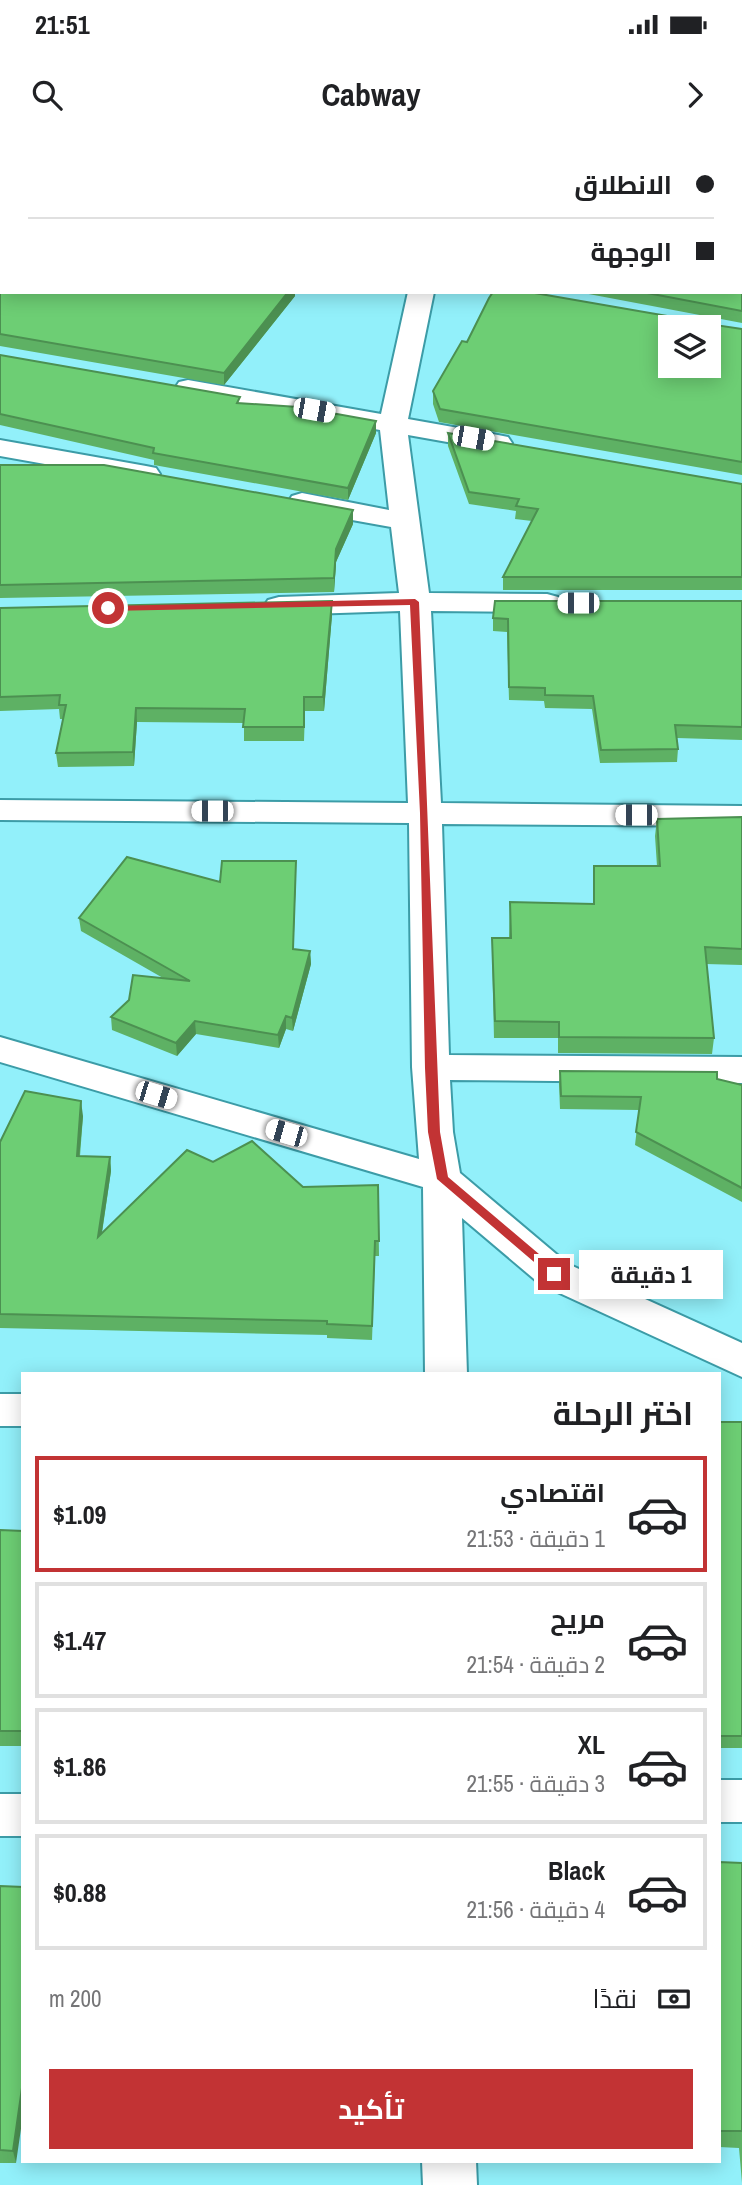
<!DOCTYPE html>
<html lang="ar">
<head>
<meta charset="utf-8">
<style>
  :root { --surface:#fff; --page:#f6f6f6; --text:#202124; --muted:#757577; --line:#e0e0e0; --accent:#c23334 }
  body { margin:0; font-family:"Archivo Narrow",Cairo,sans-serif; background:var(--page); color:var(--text); direction:rtl; height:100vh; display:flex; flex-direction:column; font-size:26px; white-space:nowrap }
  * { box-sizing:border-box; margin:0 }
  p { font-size:23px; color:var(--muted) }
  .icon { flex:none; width:38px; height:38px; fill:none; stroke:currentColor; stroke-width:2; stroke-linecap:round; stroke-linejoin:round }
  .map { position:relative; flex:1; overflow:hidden; direction:ltr }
  .details { position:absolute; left:21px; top:1232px; width:700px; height:791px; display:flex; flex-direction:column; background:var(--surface); border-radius:0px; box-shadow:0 4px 18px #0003; direction:rtl }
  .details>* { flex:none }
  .top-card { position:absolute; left:0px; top:0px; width:742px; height:154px; box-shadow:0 4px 18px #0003; direction:rtl; display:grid; align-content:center; height:154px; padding:0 28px; background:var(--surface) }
  .buttons { position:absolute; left:658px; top:175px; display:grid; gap:14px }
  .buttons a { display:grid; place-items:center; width:63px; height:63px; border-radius:0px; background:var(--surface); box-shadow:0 4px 18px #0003; font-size:35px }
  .end { position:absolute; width:32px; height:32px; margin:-16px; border:9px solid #c23334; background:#fff; box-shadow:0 0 0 4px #fff }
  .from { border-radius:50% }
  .bubble { position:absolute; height:49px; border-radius:0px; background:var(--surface); box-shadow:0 4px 18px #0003; font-size:23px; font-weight:700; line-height:49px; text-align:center; direction:rtl }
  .car { position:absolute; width:21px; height:42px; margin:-21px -10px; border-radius:9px; box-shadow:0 0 5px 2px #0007; background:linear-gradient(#fff 24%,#345 0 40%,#fff 0 76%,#345 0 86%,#fff 0) }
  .top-card b { display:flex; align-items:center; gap:24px; height:66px; font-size:26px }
  .top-card b+b { border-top:2px solid var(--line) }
  .top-card i { width:18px; height:18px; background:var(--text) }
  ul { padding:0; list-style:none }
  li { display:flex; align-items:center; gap:21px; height:116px; margin:0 14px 10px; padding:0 14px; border:4px solid var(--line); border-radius:0px }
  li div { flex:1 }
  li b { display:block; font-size:26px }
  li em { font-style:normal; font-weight:700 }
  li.on { border-color:var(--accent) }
  li>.icon { width:63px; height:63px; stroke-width:1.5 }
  h2 { padding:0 28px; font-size:32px; line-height:84px }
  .pay { display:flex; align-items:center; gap:18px; height:77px; padding:0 28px; font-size:26px }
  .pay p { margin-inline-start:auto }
  .cta { display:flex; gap:14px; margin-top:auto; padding:14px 28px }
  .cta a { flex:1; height:80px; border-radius:0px; background:var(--accent); color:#fff; font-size:28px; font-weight:700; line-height:80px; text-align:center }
  .status { display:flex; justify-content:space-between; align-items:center; height:49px; padding:0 35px; background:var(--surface); direction:ltr }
  .status svg { height:19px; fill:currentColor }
  header { display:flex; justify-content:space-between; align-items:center; height:91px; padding:0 28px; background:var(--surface); font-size:32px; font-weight:700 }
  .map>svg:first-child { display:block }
</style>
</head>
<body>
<div class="status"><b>21:51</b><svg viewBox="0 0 49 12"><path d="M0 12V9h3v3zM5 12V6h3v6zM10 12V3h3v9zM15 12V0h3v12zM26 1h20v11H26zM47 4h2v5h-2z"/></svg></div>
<header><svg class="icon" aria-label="forward" viewBox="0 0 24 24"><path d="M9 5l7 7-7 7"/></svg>Cabway<svg class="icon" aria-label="search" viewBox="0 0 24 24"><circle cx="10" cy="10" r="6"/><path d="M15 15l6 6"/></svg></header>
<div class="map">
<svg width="742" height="2045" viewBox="0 0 742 2045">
  <rect width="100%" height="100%" fill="#92f0fa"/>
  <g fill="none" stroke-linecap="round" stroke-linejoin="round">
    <g stroke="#3c9ca7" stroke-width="4">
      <path id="minor" d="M0 0H24L2 2V5Z
        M509 0H533L509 2Z
        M408 152H434L408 279 498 295 508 297 512 303 508 309 498 311 408 295 429 453 547 454 558 457 562 463 558 469 547 472 431 471 441 663 742 666V686L442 684 449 915 742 917V943L450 940 453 992 460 1033 568 1124 742 1203V1237L540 1144 462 1078 467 1234H425L423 1047 0 922V897L419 1019 412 927 409 683 0 680V660L408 663 400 471 279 475 268 472 264 466 268 460 279 457 399 453 391 387 302 371 292 368 288 362 292 356 302 353 389 370 380 290 188 256 179 254 175 248 179 242 188 240 381 274Z
        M0 300 146 326 156 328 160 334 156 340 146 342 0 316Z
        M0 1254H23V1286H0Z
        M719 1640H742V1682H719Z
        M0 1654H23V1696H0Z
        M422 2021H476L477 2045H423Z"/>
    </g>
    <use href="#minor" fill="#fff" fill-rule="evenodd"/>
  </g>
  <path fill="#5eb164" d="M742 61V183L578 152H740Z
    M0 62 2 152H295V156L224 245 0 206Z
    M708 184 742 189V335L439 282 433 264V251L467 202Z
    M0 215 241 263 376 293 348 360 154 325V320L0 285Z
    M448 293 742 344V450H503V437L532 381 515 379 516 371 469 364 448 306Z
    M0 325 353 384 336 422 334 452 0 458Z
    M332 461V475L324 571H305L304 601H244V583L137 582 134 626 58 627 56 613 63 579H60L59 569 0 571V468Z
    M742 461V600L677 598 678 609 677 622 600 623 592 569 545 568 544 561 509 560 507 492 493 491V478Z
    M742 677V825L706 824 714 898 712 914 558 913V898H494L492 814V798H509L510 762 593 764 594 726H657L655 696 657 679Z
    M296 734 293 809 310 811 311 824 293 891 286 889 279 908 196 894 177 916 112 890 111 877 163 838 81 791 79 778 220 742Z
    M560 931 717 939 742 945V1062L635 1005 639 970 560 969 559 944Z
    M83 976 80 1016 110 1017 111 1031 102 1093 213 1022 303 1047 378 1045 379 1116H375L372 1200 327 1198V1195L0 1188V1002Z
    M719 1282H742V1608H719Z
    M0 1390 23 1391V1606H0Z
    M719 1722 742 1723V2043L739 2008 719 2007Z
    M0 1746 16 2023H0Z"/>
  <path fill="#4c9051" d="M742 43V55H740V44Z
    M288 152H295V156L224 245V233Z
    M376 281V293L348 360V348Z
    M353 370V384L336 422 334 452V438L336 409Z
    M332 461V475L324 571 323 557Z
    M136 568 137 582 134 626 133 612Z
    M296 721V734L293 822V809Z
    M310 811 311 824 293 891 292 878Z
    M286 876V889L279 908 278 895Z
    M195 881 196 894 177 916 176 903Z
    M81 961 83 976 78 1030 77 1016Z
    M110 1017 111 1031 99 1111 98 1097Z
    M23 1941V1975L16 2023 13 2011Z"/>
  <path fill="#6dce74" stroke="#4c9051" stroke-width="2" fill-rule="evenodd" d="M82 0H384L382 2H79Z
    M589 0H742V43L740 44V2H588Z
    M740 55 742 61V171L642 152H740Z
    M2 59V152H288L224 233 0 194V62H1Z
    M493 152H529L673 177H708V184L742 189V322L440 269 433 251 462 201 467 202 489 158ZM670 187H709V226H670Z
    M0 215 240 257 237 263 298 267 376 281 348 348 153 313 154 308 0 274Z
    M448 293 742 344V437H503L538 369 516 366 519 359 469 352Z
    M0 325H104L353 370 336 409 334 438 0 445Z
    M332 461 323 557H304V587H243L245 569 136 568 133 612 56 613 66 565H59L60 555 0 557V468Z
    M495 461H742V587L675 585 678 609 601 610 593 556 545 555V548L509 547 508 479 493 478Z
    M742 677V809L705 807 714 898 559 897V882L495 881 492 798H511L510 762 594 764V726H660L657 679Z
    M127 717 220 742 222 721H296L293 809 310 811 292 878 286 876 278 895 195 881 176 903 111 877 129 860 133 835 190 841 79 778Z
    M560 931 717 932V939L742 945V1048L636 992 641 957 561 956Z
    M25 951 81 961 77 1016 110 1017 98 1097 187 1010 213 1022 252 1001 303 1047 378 1045 379 1101H375L372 1186 327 1184V1181L0 1174V1002Z
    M719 1282H742V1596H719Z
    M0 1390 23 1391 22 1591H0Z
    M719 1722 742 1723V1991H719Z
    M0 1746 23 1747V1941L13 2011 0 2010Z"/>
  <path fill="#c23334" d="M415 459 419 462 440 992 448 1037 559 1131 560 1134 554 1139 437 1039 428 992 425 928 420 673 410 465 108 471 104 468 108 466Z"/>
</svg>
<div class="buttons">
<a><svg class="icon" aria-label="layers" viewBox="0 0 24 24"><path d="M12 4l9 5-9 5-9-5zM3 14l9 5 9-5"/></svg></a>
</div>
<i class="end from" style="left:108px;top:468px"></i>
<i class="end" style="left:554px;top:1134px"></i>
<div class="bubble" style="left:579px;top:1110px;width:144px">1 دقيقة</div>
<i class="car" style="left:314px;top:270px;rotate:100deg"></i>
<i class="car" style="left:473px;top:298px;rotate:100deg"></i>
<i class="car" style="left:578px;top:463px;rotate:270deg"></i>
<i class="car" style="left:212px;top:671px;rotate:270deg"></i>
<i class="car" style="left:636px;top:675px;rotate:270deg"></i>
<i class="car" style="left:156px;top:955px;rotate:107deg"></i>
<i class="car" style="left:286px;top:993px;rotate:286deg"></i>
<div class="top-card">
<b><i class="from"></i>الانطلاق</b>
<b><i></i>الوجهة</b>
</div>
<section class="details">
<h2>اختر الرحلة</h2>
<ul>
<li class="on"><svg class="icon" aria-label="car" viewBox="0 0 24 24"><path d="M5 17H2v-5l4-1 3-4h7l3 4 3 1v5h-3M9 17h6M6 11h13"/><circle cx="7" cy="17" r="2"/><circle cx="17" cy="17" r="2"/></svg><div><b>اقتصادي</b><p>1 دقيقة · 21:53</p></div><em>$1.09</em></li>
<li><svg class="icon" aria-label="car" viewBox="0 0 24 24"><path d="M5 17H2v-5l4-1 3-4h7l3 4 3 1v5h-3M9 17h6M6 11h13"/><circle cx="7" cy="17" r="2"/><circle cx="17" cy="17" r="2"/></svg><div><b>مريح</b><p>2 دقيقة · 21:54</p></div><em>$1.47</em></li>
<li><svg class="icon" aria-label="car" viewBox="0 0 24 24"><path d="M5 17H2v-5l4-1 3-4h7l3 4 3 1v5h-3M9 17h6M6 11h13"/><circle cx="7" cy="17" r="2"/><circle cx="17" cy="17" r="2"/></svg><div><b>XL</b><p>3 دقيقة · 21:55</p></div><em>$1.86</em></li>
<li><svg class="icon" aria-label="car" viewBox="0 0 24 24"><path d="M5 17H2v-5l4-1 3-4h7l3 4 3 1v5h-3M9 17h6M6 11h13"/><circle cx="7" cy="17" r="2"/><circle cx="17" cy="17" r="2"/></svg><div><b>Black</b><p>4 دقيقة · 21:56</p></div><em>$0.88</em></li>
</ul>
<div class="pay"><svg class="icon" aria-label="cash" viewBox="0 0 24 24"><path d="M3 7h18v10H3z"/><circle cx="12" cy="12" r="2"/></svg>نقدًا<p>200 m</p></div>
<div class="cta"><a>تأكيد</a></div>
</section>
</div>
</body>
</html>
